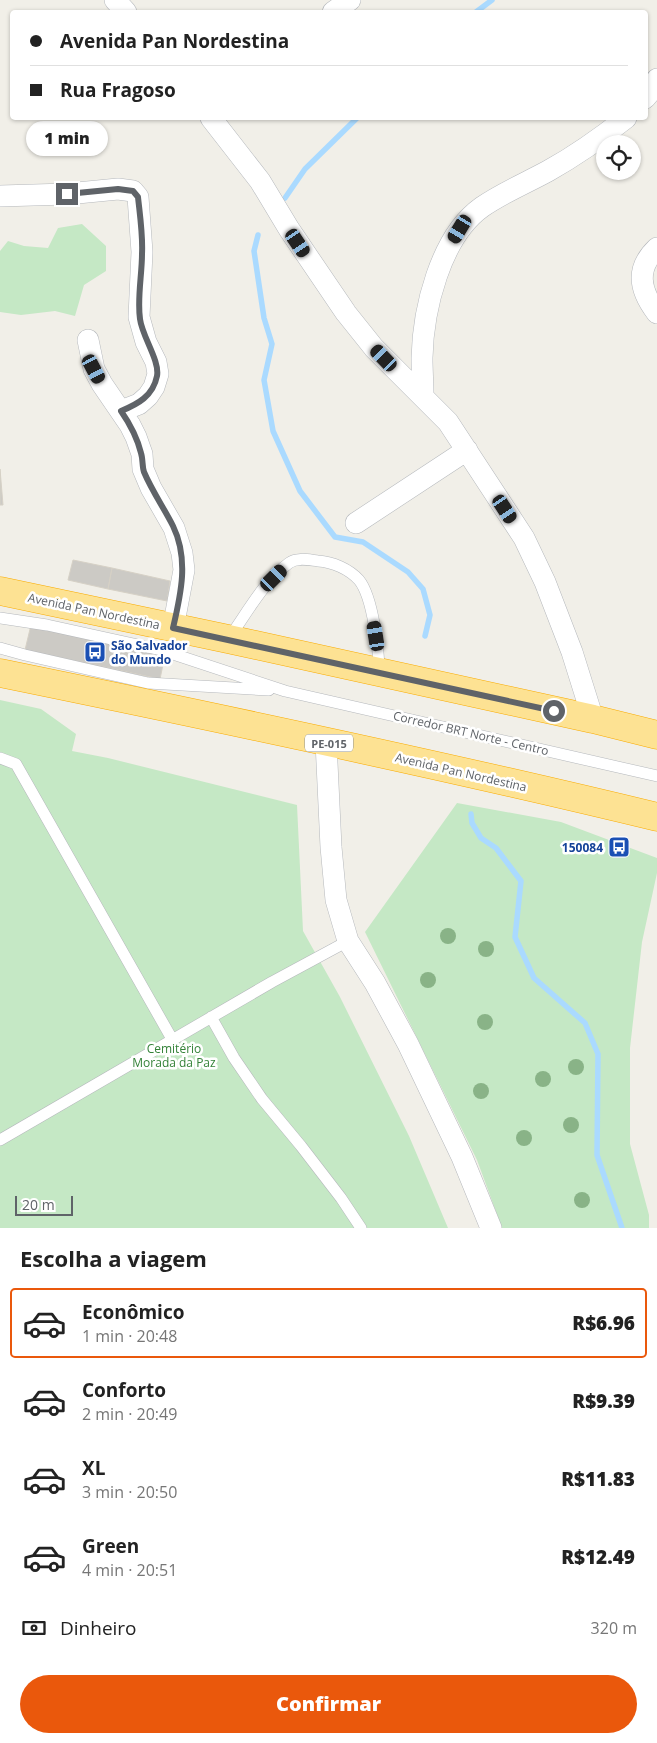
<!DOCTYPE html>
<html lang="pt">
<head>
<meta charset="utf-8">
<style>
  :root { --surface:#fff; --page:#f2f2f2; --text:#222; --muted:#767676; --line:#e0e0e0; --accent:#ea580c }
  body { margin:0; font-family:"Open Sans",sans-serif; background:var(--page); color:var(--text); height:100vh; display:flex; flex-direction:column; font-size:19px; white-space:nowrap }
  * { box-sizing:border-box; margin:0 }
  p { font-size:16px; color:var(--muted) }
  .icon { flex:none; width:28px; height:28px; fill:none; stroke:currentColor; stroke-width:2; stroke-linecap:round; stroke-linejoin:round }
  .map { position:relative; height:1228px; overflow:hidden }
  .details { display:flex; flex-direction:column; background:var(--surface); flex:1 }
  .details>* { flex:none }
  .guide { position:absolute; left:10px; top:10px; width:638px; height:110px; border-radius:5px; box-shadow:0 1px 4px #0004; display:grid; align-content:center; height:110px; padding:0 20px; background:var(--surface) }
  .fabs { position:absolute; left:596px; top:135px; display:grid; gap:10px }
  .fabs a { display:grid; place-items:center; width:45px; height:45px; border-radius:50%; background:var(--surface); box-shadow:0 1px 4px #0004; font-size:25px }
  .scale { position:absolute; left:15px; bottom:12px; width:58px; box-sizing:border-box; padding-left:5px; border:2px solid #5f6368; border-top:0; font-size:14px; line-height:18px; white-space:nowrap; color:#5f6368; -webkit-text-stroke:4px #fff; paint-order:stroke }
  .end { position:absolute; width:22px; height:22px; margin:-11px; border:6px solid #5f6368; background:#fff; box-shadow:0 0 0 2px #fff }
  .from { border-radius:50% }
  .bubble { position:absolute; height:35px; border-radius:18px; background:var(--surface); box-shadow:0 1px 4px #0004; font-size:16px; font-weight:800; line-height:35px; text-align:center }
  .car { position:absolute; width:15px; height:30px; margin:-15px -8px; border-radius:6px; box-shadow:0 0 4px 1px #0007; background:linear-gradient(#222 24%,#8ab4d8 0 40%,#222 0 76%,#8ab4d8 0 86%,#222 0) }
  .guide b { display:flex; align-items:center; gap:18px; height:48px; font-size:19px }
  .guide b+b { border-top:1px solid var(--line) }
  .guide i { width:12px; height:12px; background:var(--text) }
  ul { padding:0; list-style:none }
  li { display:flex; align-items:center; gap:15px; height:70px; margin:0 10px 8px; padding:0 10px; border:2px solid transparent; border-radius:5px }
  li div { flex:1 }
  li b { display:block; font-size:19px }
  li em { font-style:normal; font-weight:800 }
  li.current { border-color:var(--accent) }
  li>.icon { width:45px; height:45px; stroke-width:1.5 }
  h2 { padding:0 20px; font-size:22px; line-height:60px }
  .pay { display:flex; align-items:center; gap:12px; height:55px; padding:0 20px; font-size:19px }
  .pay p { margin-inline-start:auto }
  .cta { display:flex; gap:10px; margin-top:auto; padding:10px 20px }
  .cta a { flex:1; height:58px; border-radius:30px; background:var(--accent); color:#fff; font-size:20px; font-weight:800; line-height:58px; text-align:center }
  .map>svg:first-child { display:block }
</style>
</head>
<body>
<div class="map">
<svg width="657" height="1228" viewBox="0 0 657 1228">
  <rect width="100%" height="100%" fill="#f1efe8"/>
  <path fill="#c5e8c5" d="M82 224 106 246V271L84 285 75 316 55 311 21 315 0 312V251L8 241 24 246 48 248 58 228Z
    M0 700 41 709 76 734 72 751 108 758 297 805 303 931 340 997 409 1136 448 1228H0Z
    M457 803 561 822 657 858V873L642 942 630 1048V1144L649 1215V1228H502L477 1160 365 932Z"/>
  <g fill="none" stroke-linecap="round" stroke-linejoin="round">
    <path stroke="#aadaff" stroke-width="5.5" d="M476 12 492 0
      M285 198 305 169 357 118
      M258 235 254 251 264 318 272 344 264 380 273 431 300 491 335 537 363 542 408 572 423 589 430 615 425 636
      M471 814 472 823 481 838 496 848 521 881 515 937 534 978 585 1023 598 1054 597 1155 622 1228"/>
  </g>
  <path fill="#cccac5" stroke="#d6d1c6" d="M0 469 3 505H0Z
    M73 560 112 568 108 589 68 580Z
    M112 568 170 581 167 601 108 589Z
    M31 625 165 655 160 679 25 650Z"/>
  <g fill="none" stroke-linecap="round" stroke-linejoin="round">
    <g stroke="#b5b8bc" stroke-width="12">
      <path id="lane" d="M0 618 47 625 161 650 285 691 657 776
        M229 638C247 613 263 582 289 563 297 557 309 560 318 561 333 562 349 569 359 580 373 597 379 651 379 673
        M0 648 25 655 148 683 269 690
        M0 758 16 764 172 1039
        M211 1017 234 1058 262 1099 301 1146 341 1198 361 1228
        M0 1140 272 982 348 941"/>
    </g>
    <g stroke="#b5b8bc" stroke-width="22">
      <path id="street" d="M115 0 126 12
        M333 12 350 0
        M645 98 652 90 657 79
        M211 118 260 181 289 229 346 313 374 348 448 422 524 538 545 582 572 652 593 719
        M0 196 67 194 118 189 133 191 138 197 142 252 139 317 146 342 156 362 158 374 154 387 148 396 139 404 121 411
        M657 248C635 269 640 291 657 313
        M88 340 94 369 102 384 130 425 136 437 142 454 143 469 151 488 174 528 182 553 184 570 173 628
        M423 396C423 383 422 371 422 358 423 310 440 237 482 207 502 193 526 183 548 171 575 156 602 137 626 118
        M356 523 467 450
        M326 742 331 847 336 900 348 941 375 983 408 1044 462 1157 491 1228"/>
    </g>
    <g stroke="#f9ab00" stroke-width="29">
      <path id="highway" d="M0 591 228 639 593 719 657 735
        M0 673C220 718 439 764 657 817"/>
    </g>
    <use href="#lane" stroke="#fff" stroke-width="11"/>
    <use href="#street" stroke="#fff" stroke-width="21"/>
    <use href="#highway" stroke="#fde293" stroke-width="28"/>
  </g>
  <g fill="#89b387">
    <circle cx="448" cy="936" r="8"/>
    <circle cx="486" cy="949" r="8"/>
    <circle cx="428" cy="980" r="8"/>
    <circle cx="485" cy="1022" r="8"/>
    <circle cx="576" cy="1067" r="8"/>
    <circle cx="543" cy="1079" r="8"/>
    <circle cx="481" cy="1091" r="8"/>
    <circle cx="571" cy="1125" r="8"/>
    <circle cx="524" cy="1138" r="8"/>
    <circle cx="582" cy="1200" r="8"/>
  </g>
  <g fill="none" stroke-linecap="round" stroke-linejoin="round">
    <path stroke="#5f6368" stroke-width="6" d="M67 194 118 189 133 191 138 197C140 216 143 235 142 254 142 275 137 298 140 319 142 336 160 361 157 376 153 396 138 404 121 411 130 424 137 437 141 453 143 459 142 466 144 472 152 491 164 508 173 526 189 559 181 594 173 628L554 711"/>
  </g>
  <defs>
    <g id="bus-square" transform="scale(1.125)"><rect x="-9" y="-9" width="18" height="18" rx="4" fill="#1a4fb4" stroke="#fff"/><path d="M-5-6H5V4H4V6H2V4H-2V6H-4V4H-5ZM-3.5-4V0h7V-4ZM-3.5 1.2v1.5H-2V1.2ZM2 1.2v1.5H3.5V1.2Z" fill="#fff"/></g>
  </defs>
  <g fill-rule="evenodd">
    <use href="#bus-square" x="95" y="652"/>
    <use href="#bus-square" x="619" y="847"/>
  </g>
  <g text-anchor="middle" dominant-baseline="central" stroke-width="5" stroke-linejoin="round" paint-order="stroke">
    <rect fill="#fff" stroke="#8f9295" stroke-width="1" x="305" y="734.5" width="48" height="17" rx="4"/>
    <g font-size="11" font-weight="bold" fill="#5f6368">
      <text x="329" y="743">PE-015</text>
    </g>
    <g font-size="12" fill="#5f6368" stroke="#fff">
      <text transform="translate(94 611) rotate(12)">Avenida Pan Nordestina</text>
      <text transform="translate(471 733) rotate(13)">Corredor BRT Norte - Centro</text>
      <text transform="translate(461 772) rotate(13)">Avenida Pan Nordestina</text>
    </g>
    <g font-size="12" font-weight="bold" fill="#164399" stroke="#fff" text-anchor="start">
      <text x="111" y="645">São Salvador<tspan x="111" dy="14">do Mundo</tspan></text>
      <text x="603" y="847" text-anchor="end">150084</text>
    </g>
    <g font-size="12" fill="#348238" stroke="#fff">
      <text x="174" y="1048">Cemitério<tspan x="174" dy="14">Morada da Paz</tspan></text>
    </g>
  </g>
</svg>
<div class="fabs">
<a><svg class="icon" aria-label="locate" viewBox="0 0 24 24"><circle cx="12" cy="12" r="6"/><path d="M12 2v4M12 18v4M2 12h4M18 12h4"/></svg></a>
</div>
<div class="scale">20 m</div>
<i class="end from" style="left:554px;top:711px"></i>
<i class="end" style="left:67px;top:194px"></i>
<div class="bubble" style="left:26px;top:121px;width:82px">1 min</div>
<i class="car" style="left:460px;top:229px;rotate:211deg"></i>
<i class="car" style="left:298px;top:243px;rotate:146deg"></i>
<i class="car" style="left:384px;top:358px;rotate:316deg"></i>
<i class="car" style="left:94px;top:369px;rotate:152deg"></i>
<i class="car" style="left:505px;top:509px;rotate:147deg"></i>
<i class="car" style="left:274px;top:578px;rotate:45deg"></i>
<i class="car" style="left:376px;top:636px;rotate:351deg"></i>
<div class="guide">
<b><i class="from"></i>Avenida Pan Nordestina</b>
<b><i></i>Rua Fragoso</b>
</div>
</div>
<section class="details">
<h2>Escolha a viagem</h2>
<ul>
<li class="current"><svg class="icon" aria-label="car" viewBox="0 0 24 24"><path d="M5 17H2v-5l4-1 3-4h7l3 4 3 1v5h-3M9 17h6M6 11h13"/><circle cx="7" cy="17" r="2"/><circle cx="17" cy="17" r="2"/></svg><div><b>Econômico</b><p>1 min · 20:48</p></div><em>R$6.96</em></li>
<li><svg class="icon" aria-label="car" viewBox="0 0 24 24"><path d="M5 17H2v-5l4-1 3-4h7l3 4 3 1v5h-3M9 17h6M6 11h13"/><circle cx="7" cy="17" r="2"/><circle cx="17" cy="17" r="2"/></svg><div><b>Conforto</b><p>2 min · 20:49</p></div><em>R$9.39</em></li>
<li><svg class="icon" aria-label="car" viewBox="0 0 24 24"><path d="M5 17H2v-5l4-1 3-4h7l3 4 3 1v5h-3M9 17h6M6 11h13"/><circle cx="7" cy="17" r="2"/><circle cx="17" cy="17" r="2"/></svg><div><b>XL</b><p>3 min · 20:50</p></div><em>R$11.83</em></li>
<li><svg class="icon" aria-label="car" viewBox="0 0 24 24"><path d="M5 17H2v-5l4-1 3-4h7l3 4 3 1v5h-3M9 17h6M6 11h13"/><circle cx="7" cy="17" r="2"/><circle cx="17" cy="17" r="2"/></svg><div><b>Green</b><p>4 min · 20:51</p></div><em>R$12.49</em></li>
</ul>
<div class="pay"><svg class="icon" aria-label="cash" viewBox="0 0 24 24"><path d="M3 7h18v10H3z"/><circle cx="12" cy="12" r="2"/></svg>Dinheiro<p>320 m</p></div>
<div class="cta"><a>Confirmar</a></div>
</section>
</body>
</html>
